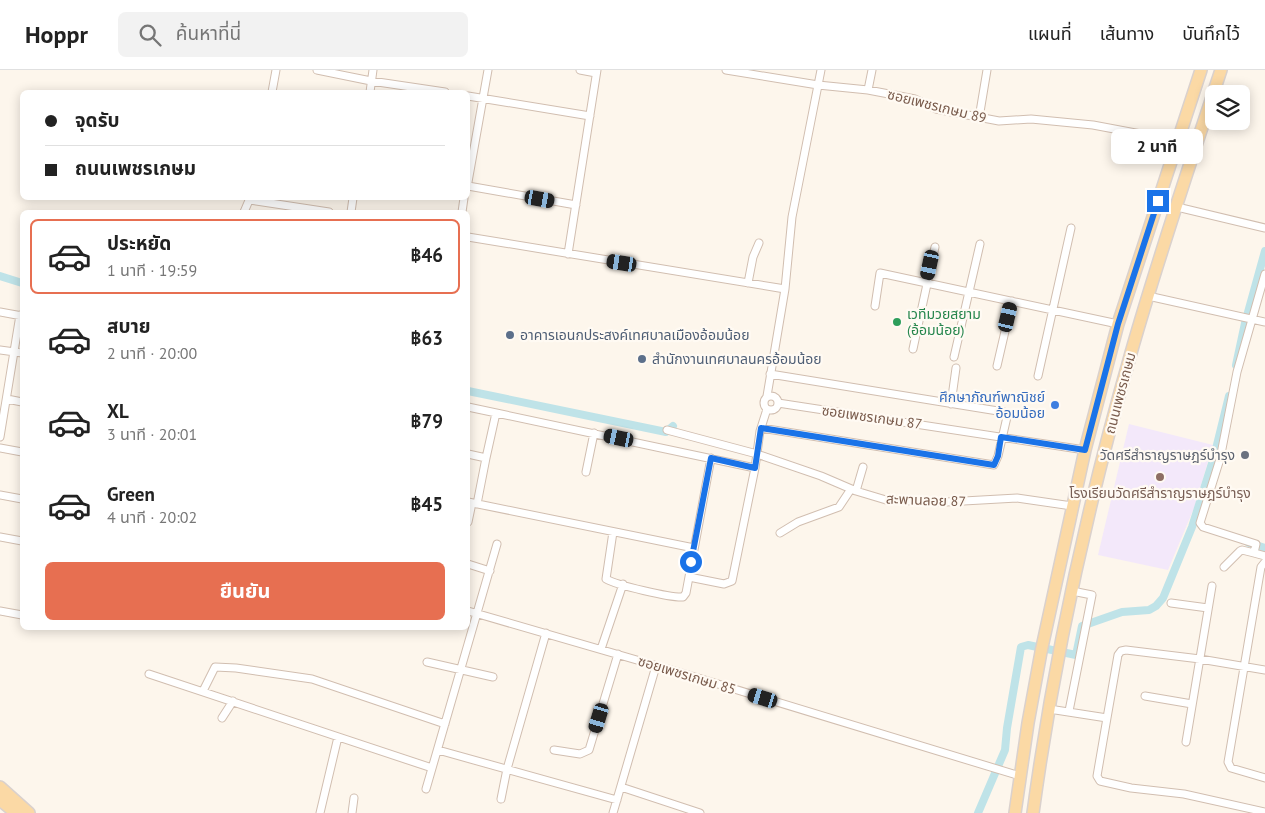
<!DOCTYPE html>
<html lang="th">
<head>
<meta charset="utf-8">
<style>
  :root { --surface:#fff; --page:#f2f2f2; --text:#222; --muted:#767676; --line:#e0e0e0; --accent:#e76f51 }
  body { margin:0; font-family:"PT Sans","Noto Sans Thai",sans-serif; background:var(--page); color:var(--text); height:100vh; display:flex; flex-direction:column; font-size:19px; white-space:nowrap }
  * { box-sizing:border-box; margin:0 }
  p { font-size:16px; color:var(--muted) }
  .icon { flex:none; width:28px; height:28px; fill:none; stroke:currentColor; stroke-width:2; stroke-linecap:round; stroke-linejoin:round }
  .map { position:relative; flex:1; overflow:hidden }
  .details { position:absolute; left:20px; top:140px; width:450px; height:420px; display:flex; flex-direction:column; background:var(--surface); border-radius:8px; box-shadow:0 2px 12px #0003 }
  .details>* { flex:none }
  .banner { position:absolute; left:20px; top:20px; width:450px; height:110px; border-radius:8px; box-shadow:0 2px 12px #0003; display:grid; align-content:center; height:110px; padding:0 25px; background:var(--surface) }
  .buttons { position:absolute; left:1205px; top:15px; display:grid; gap:10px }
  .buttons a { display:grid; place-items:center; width:45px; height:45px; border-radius:8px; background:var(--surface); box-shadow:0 2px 12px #0003; font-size:25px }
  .end { position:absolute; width:22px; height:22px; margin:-11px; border:6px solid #1a73e8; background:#fff; box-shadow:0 0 0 2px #fff }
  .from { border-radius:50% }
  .bubble { position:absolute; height:35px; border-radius:8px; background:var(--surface); box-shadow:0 2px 12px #0003; font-size:16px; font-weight:700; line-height:35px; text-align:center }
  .car { position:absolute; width:15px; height:30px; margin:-15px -8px; border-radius:6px; box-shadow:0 0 4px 1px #0007; background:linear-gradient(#222 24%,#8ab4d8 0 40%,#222 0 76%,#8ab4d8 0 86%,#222 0) }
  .banner b { display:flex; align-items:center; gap:18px; height:48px; font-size:19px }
  .banner b+b { border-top:1px solid var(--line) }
  .banner i { width:12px; height:12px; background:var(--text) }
  ul { padding:9px 0 0; list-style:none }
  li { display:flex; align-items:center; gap:15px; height:75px; margin:0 10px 8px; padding:0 15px; border:2px solid transparent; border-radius:8px }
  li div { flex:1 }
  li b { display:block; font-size:19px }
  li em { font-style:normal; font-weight:700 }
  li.active { border-color:var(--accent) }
  li>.icon { width:45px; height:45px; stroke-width:1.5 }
  .primary-button { display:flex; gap:10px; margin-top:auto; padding:10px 25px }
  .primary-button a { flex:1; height:58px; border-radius:8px; background:var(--accent); color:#fff; font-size:20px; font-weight:700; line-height:58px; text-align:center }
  header { display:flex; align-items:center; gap:30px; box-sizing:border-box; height:70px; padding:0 25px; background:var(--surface); border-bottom:1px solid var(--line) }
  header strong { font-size:24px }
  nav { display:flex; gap:28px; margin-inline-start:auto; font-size:18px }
  .search { width:350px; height:45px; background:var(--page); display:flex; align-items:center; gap:12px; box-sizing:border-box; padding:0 18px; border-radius:8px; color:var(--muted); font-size:19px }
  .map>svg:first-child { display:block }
</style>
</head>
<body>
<header>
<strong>Hoppr</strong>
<div class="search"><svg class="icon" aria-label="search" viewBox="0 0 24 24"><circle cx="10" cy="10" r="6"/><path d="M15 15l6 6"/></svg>ค้นหาที่นี่</div>
<nav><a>แผนที่</a><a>เส้นทาง</a><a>บันทึกไว้</a></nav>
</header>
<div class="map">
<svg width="1265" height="743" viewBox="0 0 1265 743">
  <rect width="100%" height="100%" fill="#fdf6ec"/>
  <path fill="#f3e8fa" d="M1129 354 1213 375 1194 438 1168 500 1098 485Z"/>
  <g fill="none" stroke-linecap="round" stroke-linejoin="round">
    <path stroke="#bfe3e8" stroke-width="8" d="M0 206 22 213
      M1236 295 1245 253 1265 181
      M468 321 666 362 673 356
      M1249 473 1265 478
      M978 743 1005 680 1007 658 1021 577 1028 575 1076 585 1082 556 1122 542 1149 540 1156 536 1163 528 1192 457 1214 387 1229 326"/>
    <g stroke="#d1beb0" stroke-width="9">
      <path id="minor" d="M317 0 371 11 445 22
        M580 0 596 3
        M726 0 818 15 868 20 915 29 936 39 999 51 1031 49 1093 55 1178 71
        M868 20 872 0
        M272 22 276 0
        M370 22 373 0
        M468 26 590 46
        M979 48 987 0
        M468 112 488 0
        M468 116 576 135
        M250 130 329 142
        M1177 137 1265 158
        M244 142 250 128
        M351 142 353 128
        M462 142 464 128
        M468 167 785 219
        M568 184 597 0
        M1265 204 1237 302 1220 389 1200 453 1203 457 1256 474 1254 483 1265 486
        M748 213 753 187 759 173
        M1148 226 1265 252
        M875 236 880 203 1118 254
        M0 242 22 246
        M913 279 935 177
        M0 280 22 283
        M954 287 980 174
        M997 296 1012 231
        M1038 306 1071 158
        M764 333a7 7 0 1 1 14 0a7 7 0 1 1-14 0Z
        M767 326 785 219 792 147 821 0
        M7 329 22 332
        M778 333 1085 380
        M951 334 956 298
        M468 337 755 398
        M761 358 994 395 998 386 1007 347 1004 342 770 304
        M667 360 757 384 821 406 856 421 886 430 946 432 1017 428 1072 436
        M0 367 20 245
        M0 378 22 382
        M468 384 486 388 477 434
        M486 388 496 343
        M586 402 594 363
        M856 421 863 397
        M0 425 22 429
        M468 432 694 478
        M468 452 472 433
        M613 462 606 509C616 515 671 528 683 527L686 523 711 388
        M780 463 798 452 839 437 851 419
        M0 467 22 471
        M1265 492 1261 497 1228 692 1231 698 1265 708
        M468 494 490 501
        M1224 497 1240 481 1242 480 1254 483
        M689 507 724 514 732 511 755 398 760 361 767 339
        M1171 533 1208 538
        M0 541 22 545
        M468 541 685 604 1020 706
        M601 579 623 514
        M427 592 493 607
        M149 604 432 698
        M203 621 215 597 236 598 312 609 445 654
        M1145 626 1192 634
        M1049 639 1107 648 1118 585 1121 581 1126 580 1200 589 1265 600
        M1069 641 1092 525 1072 521
        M222 648 233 631
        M1107 648 1097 706 1100 711 1131 718 1184 724 1265 742
        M1186 672 1212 516
        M438 680 617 730
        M554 680 580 684 589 680 618 584
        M621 717 700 743
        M426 719 497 474
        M501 729 507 699 546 563
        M320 743 338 667
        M352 743 354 728
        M613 743 656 596"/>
    </g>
    <g stroke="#dad1cd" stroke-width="14">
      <path id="primary" d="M0 717 29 743
        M0 730 16 743
        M1015 743 1028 653 1041 582 1085 380 1118 254 1201 0
        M1033 743C1054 588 1088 433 1131 283 1158 188 1190 94 1221 0"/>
    </g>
    <use href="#minor" stroke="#fff" stroke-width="7"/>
    <use href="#primary" stroke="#fbd9a5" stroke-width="11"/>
  </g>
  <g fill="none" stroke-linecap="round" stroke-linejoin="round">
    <path stroke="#1a73e8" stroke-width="6" d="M691 492 711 388 755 398 761 358 994 395 998 386 1001 367 1085 380 1118 254 1158 131"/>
  </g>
  <circle fill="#2e9e5b" stroke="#fffaf3" stroke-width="2" cx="897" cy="252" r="5"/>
  <g fill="#5c6f8a" stroke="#fffaf3" stroke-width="2">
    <circle cx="510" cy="265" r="5"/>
    <circle cx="642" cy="289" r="5"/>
  </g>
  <circle fill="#3f7fe0" stroke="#fffaf3" stroke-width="2" cx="1055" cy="335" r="5"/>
  <circle fill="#6b7280" stroke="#fffaf3" stroke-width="2" cx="1245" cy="385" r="5"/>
  <circle fill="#8d6e63" stroke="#fffaf3" stroke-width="2" cx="1160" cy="407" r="5"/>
  <g text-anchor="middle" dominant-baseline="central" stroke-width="4.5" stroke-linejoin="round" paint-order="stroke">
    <g font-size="14" fill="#7a5c4d" stroke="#fffaf3">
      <text transform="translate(937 36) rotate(14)">ซอยเพชรเกษม 89</text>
      <text transform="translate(1120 323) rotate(-75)">ถนนเพชรเกษม</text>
      <text transform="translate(872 347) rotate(8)">ซอยเพชรเกษม 87</text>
      <text transform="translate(926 430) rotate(2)">สะพานลอย 87</text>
      <text transform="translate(687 605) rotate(17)">ซอยเพชรเกษม 85</text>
    </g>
    <g font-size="14" fill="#27864d" stroke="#fffaf3" text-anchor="start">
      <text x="907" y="244">เวทีมวยสยาม<tspan x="907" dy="16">(อ้อมน้อย)</tspan></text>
    </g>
    <g font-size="14" fill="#4e5e75" stroke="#fffaf3" text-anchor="start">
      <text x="520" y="265">อาคารเอนกประสงค์เทศบาลเมืองอ้อมน้อย</text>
      <text x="652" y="289">สำนักงานเทศบาลนครอ้อมน้อย</text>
    </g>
    <g font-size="14" fill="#366cbe" stroke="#fffaf3" text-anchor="end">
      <text x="1045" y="327">ศึกษาภัณฑ์พาณิชย์<tspan x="1045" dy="16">อ้อมน้อย</tspan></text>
    </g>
    <g font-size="14" fill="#5b616d" stroke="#fffaf3" text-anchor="end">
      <text x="1235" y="385">วัดศรีสําราญราษฎร์บํารุง</text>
    </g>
    <g font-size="14" fill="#785e54" stroke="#fffaf3">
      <text x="1160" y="423">โรงเรียนวัดศรีสําราญราษฎร์บํารุง</text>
    </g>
  </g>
</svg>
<div class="buttons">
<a><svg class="icon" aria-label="layers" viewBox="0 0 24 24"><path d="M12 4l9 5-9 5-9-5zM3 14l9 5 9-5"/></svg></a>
</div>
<i class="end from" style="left:691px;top:492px"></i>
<i class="end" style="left:1158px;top:131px"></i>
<div class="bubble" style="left:1111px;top:59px;width:92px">2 นาที</div>
<i class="car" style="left:540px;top:129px;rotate:100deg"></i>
<i class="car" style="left:622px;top:193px;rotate:279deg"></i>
<i class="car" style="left:930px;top:195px;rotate:192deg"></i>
<i class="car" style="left:1008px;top:247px;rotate:13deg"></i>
<i class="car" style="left:619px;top:368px;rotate:282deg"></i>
<i class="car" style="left:763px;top:628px;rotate:287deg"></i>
<i class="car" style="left:599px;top:648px;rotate:197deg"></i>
<div class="banner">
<b><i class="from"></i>จุดรับ</b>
<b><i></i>ถนนเพชรเกษม</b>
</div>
<section class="details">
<ul>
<li class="active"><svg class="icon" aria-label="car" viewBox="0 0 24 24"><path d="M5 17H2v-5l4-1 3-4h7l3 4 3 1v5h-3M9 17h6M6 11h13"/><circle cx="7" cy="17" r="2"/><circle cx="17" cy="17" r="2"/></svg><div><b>ประหยัด</b><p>1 นาที · 19:59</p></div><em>฿46</em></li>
<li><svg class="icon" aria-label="car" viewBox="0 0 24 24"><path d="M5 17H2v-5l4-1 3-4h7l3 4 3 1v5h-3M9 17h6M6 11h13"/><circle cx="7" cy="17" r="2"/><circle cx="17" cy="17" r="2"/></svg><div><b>สบาย</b><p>2 นาที · 20:00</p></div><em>฿63</em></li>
<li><svg class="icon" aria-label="car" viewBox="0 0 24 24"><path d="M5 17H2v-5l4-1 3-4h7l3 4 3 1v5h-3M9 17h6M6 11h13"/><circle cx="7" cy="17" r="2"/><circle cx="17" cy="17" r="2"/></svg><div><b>XL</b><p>3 นาที · 20:01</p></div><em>฿79</em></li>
<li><svg class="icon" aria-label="car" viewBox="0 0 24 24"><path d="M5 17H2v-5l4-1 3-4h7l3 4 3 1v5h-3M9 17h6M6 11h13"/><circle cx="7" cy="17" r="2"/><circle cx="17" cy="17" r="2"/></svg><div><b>Green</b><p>4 นาที · 20:02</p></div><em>฿45</em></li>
</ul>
<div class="primary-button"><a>ยืนยัน</a></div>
</section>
</div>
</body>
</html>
